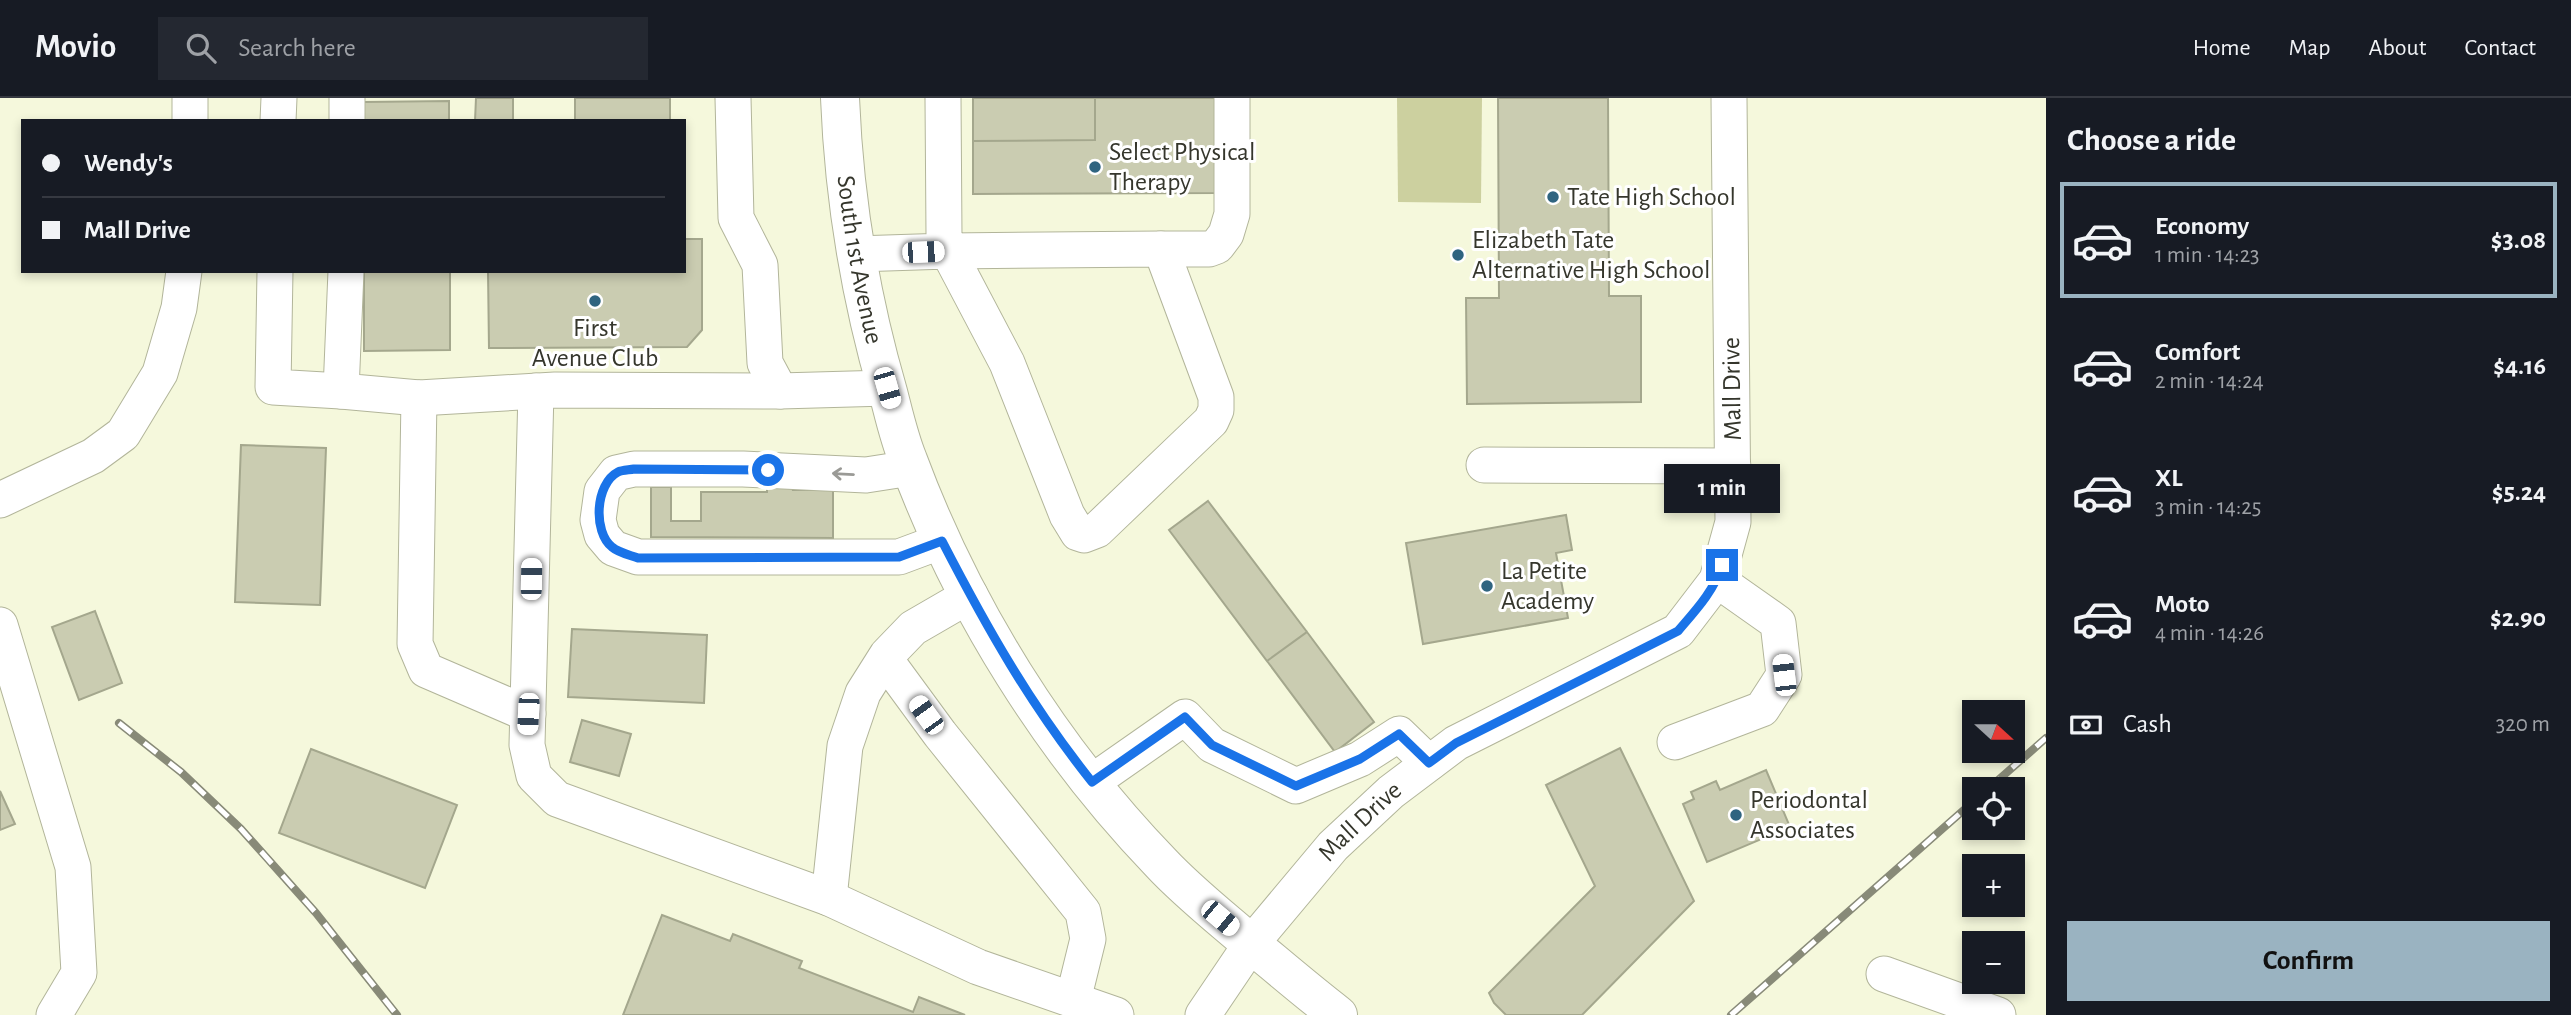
<!DOCTYPE html>
<html lang="en">
<head>
<meta charset="utf-8">
<style>
  :root { --surface:#171b24; --page:#242831; --text:#f1f3f6; --muted:#9ea1a6; --line:#363941; --accent:#9ab3c1 }
  body { margin:0; font-family:"Alegreya Sans",sans-serif; background:var(--page); color:var(--text); height:100vh; display:flex; flex-direction:column; font-size:26px; white-space:nowrap }
  * { box-sizing:border-box; margin:0 }
  p { font-size:23px; color:var(--muted) }
  .icon { flex:none; width:38px; height:38px; fill:none; stroke:currentColor; stroke-width:2; stroke-linecap:round; stroke-linejoin:round }
  .map { position:relative; flex:1; overflow:hidden }
  .panel { display:flex; flex-direction:column; background:var(--surface); width:525px }
  .panel>* { flex:none }
  .top-card { position:absolute; left:21px; top:21px; width:665px; height:154px; border-radius:0px; box-shadow:0 4px 10px #0003; display:grid; align-content:center; height:154px; padding:0 21px; background:var(--surface) }
  .needle { width:46px; rotate:111deg }
  .tools { position:absolute; left:1962px; top:602px; display:grid; gap:14px }
  .tools a { display:grid; place-items:center; width:63px; height:63px; border-radius:0px; background:var(--surface); box-shadow:0 4px 10px #0003; font-size:35px }
  .end { position:absolute; width:32px; height:32px; margin:-16px; border:9px solid #1a73e8; background:#fff; box-shadow:0 0 0 4px #fff }
  .from { border-radius:50% }
  .bubble { position:absolute; height:49px; border-radius:0px; background:var(--surface); box-shadow:0 4px 10px #0003; font-size:23px; font-weight:600; line-height:49px; text-align:center }
  .car { position:absolute; width:21px; height:42px; margin:-21px -10px; border-radius:9px; box-shadow:0 0 5px 2px #0007; background:linear-gradient(#fff 24%,#345 0 40%,#fff 0 76%,#345 0 86%,#fff 0) }
  .top-card b { display:flex; align-items:center; gap:24px; height:66px; font-size:26px }
  .top-card b+b { border-top:2px solid var(--line) }
  .top-card i { width:18px; height:18px; background:var(--text) }
  ul { padding:0; list-style:none }
  li { display:flex; align-items:center; gap:21px; height:116px; margin:0 14px 10px; padding:0 7px; border:4px solid transparent; border-radius:0px }
  li div { flex:1 }
  li b { display:block; font-size:26px }
  li em { font-style:normal; font-weight:600 }
  li.current { border-color:var(--accent) }
  li>.icon { width:63px; height:63px; stroke-width:1.5 }
  h2 { padding:0 21px; font-size:32px; line-height:84px }
  .pay { display:flex; align-items:center; gap:18px; height:77px; padding:0 21px; font-size:26px }
  .pay p { margin-inline-start:auto }
  .action { display:flex; gap:14px; margin-top:auto; padding:14px 21px }
  .action a { flex:1; height:80px; border-radius:0px; background:var(--accent); color:#111; font-size:28px; font-weight:600; line-height:80px; text-align:center }
  header { display:flex; align-items:center; gap:42px; box-sizing:border-box; height:98px; padding:0 35px; background:var(--surface); border-bottom:2px solid var(--line) }
  header strong { font-size:33px }
  nav { display:flex; gap:38px; margin-inline-start:auto; font-size:24px }
  .search { width:490px; height:63px; background:var(--page); display:flex; align-items:center; gap:18px; box-sizing:border-box; padding:0 24px; border-radius:0px; color:var(--muted); font-size:26px }
  main { display:flex; flex:1; min-height:0 }
  .map>svg:first-child { display:block }
</style>
</head>
<body>
<header>
<strong>Movio</strong>
<div class="search"><svg class="icon" aria-label="search" viewBox="0 0 24 24"><circle cx="10" cy="10" r="6"/><path d="M15 15l6 6"/></svg>Search here</div>
<nav><a>Home</a><a>Map</a><a>About</a><a>Contact</a></nav>
</header>
<main>
<div class="map">
<svg width="2046" height="917" viewBox="0 0 2046 917">
  <rect width="100%" height="100%" fill="#f5f8dc"/>
  <path fill="#ccd09f" d="M1397 0H1482L1481 105 1398 104Z"/>
  <path fill="#caccb1" stroke="#a4a78d" stroke-width="2" d="M476 0H513V23H475Z
    M575 0H670V23H575Z
    M973 0H1095V42L973 43Z
    M1095 0H1217V95L973 96V43L1095 42Z
    M1498 0H1608L1609 198H1641V304L1467 306 1466 200H1499Z
    M449 3V23H363V4Z
    M684 141H702V232L687 249 489 250 488 173H684Z
    M364 173H450V252L364 253Z
    M241 347 326 350 320 507 235 504Z
    M767 385H794L793 392H833V440L651 439V389H671V423H701V394H767Z
    M1208 403 1307 534 1267 563 1169 432Z
    M1566 417 1572 452 1556 455 1568 520 1423 546 1406 445Z
    M95 513 122 585 79 602 52 529Z
    M572 531 707 537 704 605 568 599Z
    M1307 534 1374 624 1335 654 1267 563Z
    M582 622 631 636 619 678 570 664Z
    M1620 650 1694 803 1582 917H1506L1494 905 1489 895 1595 788 1546 687Z
    M311 651 457 707 425 790 279 735Z
    M1766 672 1790 729 1707 764 1683 706 1694 701 1691 694 1716 683 1720 692Z
    M0 693 15 726 0 732Z
    M662 817 730 843 733 836 802 863 799 870 913 914 919 899 965 917H623Z"/>
  <g fill="none" stroke-linecap="round" stroke-linejoin="round">
    <g stroke="#b2b59a" stroke-width="37">
      <g id="minor">
        <path d="M347 0V23"/>
        <path d="M733 0 736 120 760 167 765 265 780 293"/>
        <path d="M190 23V0"/>
        <path d="M278 23 279 0"/>
        <path d="M1161 151H1209L1217 148 1226 136 1232 116V0"/>
        <path d="M856 156 948 153 1161 151 1216 299V312L1211 323 1097 432 1084 437 1078 435 1067 417 1007 265 948 153 944 137 943 0"/>
        <path d="M275 173 273 289 341 293"/>
        <path d="M346 173 341 293 419 300 555 292 780 293 887 290"/>
        <path d="M536 293 527 647 534 678 557 701 829 800 978 869 1116 917"/>
        <path d="M419 300 415 546 426 572 528 616"/>
        <path d="M1484 367 1733 368"/>
        <path d="M911 370 866 377 743 371H634L616 375 602 393 598 422 602 437 613 450 638 459H899L942 443"/>
        <path d="M0 402 93 358 123 336 160 275 179 210 184 173"/>
        <path d="M0 527 73 769 79 875 54 917"/>
        <path d="M885 561 940 636 1083 814 1088 841 1073 902"/>
        <path d="M1675 644 1762 611 1784 577 1778 525 1717 482"/>
        <path d="M1092 684 1185 619 1212 647 1296 688 1360 661 1399 636 1429 665"/>
        <path d="M829 800 845 648 863 595 887 557 913 530 970 497"/>
        <path d="M1884 876 1998 917"/>
        <path id="s1" d="M1203 917 1251 846 1333 748 1391 694 1456 645 1678 533 1717 482 1733 424 1729 0"/>
      </g>
    </g>
    <g stroke="#b2b59a" stroke-width="40">
      <g id="major">
        <path id="s2" d="M840 0C844 100 860 198 888 294 894 317 899 340 908 362 963 510 1051 651 1161 765 1188 794 1220 819 1250 845 1279 869 1308 894 1338 917"/>
      </g>
    </g>
    <use href="#minor" stroke="#fff" stroke-width="35"/>
    <use href="#major" stroke="#fff" stroke-width="38"/>
    <g stroke="#888a78" stroke-width="8">
      <path id="rail" d="M119 625 181 674 241 731 316 815 397 917
        M1988 691 2046 640
        M1731 917 1974 703"/>
    </g>
    <use href="#rail" stroke="#fff" stroke-width="5" stroke-dasharray="16" stroke-linecap="butt"/>
  </g>
  <defs><path id="oneway-shaft" d="M-6 0H5M1.5-3L5.5 0L1.5 3" fill="none" stroke-width="1.6" stroke-linecap="round" stroke-linejoin="round" transform="scale(1.75)"/></defs>
  <use stroke="#9a9a96" href="#oneway-shaft" transform="translate(843 376) rotate(-177)"/>
  <g fill="none" stroke-linecap="round" stroke-linejoin="round">
    <path stroke="#1a73e8" stroke-width="9" d="M768 372 634 371C629 372 622 372 618 374 595 386 593 434 612 449 619 455 630 457 638 460L899 459 942 443C988 532 1030 606 1092 684L1185 619 1212 647 1296 688 1360 661 1399 636 1429 665 1456 645 1678 533C1696 512 1714 493 1722 467"/>
  </g>
  <g fill="#2f6480" stroke="#fff" stroke-width="2.5">
    <circle cx="1095" cy="69" r="7"/>
    <circle cx="1553" cy="99" r="7"/>
    <circle cx="1458" cy="157" r="7"/>
    <circle cx="595" cy="203" r="7"/>
    <circle cx="1487" cy="488" r="7"/>
    <circle cx="1736" cy="717" r="7"/>
  </g>
  <g text-anchor="middle" dominant-baseline="central" stroke-width="6" stroke-linejoin="round" paint-order="stroke">
    <g font-size="26" fill="#35362c" stroke="#fff" text-anchor="start">
      <text x="1109" y="54">Select Physical<tspan x="1109" dy="30">Therapy</tspan></text>
      <text x="1567" y="99">Tate High School</text>
      <text x="1472" y="142">Elizabeth Tate<tspan x="1472" dy="30">Alternative High School</tspan></text>
      <text x="595" y="230" text-anchor="middle">First<tspan x="595" dy="30">Avenue Club</tspan></text>
      <text x="1501" y="473">La Petite<tspan x="1501" dy="30">Academy</tspan></text>
      <text x="1750" y="702">Periodontal<tspan x="1750" dy="30">Associates</tspan></text>
    </g>
    <g font-size="26" fill="#35362c" stroke="#fff">
      <text stroke="none"><textPath href="#s2" startOffset="163">South 1st Avenue</textPath></text>
      <text transform="translate(1732 291) rotate(-91)">Mall Drive</text>
      <text stroke="none"><textPath href="#s1" startOffset="250">Mall Drive</textPath></text>
    </g>
  </g>
</svg>
<div class="tools">
<a><svg class="needle" viewBox="-14 -14 28 28"><path d="M0-13l5 13h-10z" fill="#e53935"/><path d="M0 13l5-13h-10z" fill="#9ea1a6"/></svg></a>
<a><svg class="icon" aria-label="locate" viewBox="0 0 24 24"><circle cx="12" cy="12" r="6"/><path d="M12 2v4M12 18v4M2 12h4M18 12h4"/></svg></a>
<a>+</a>
<a>−</a>
</div>
<i class="end from" style="left:768px;top:372px"></i>
<i class="end" style="left:1722px;top:467px"></i>
<div class="bubble" style="left:1664px;top:366px;width:116px">1 min</div>
<i class="car" style="left:923px;top:154px;rotate:88deg"></i>
<i class="car" style="left:887px;top:290px;rotate:164deg"></i>
<i class="car" style="left:531px;top:481px;rotate:1deg"></i>
<i class="car" style="left:1784px;top:577px;rotate:353deg"></i>
<i class="car" style="left:528px;top:616px;rotate:183deg"></i>
<i class="car" style="left:926px;top:617px;rotate:324deg"></i>
<i class="car" style="left:1220px;top:820px;rotate:130deg"></i>
<div class="top-card">
<b><i class="from"></i>Wendy's</b>
<b><i></i>Mall Drive</b>
</div>
</div>
<section class="panel">
<h2>Choose a ride</h2>
<ul>
<li class="current"><svg class="icon" aria-label="car" viewBox="0 0 24 24"><path d="M5 17H2v-5l4-1 3-4h7l3 4 3 1v5h-3M9 17h6M6 11h13"/><circle cx="7" cy="17" r="2"/><circle cx="17" cy="17" r="2"/></svg><div><b>Economy</b><p>1 min · 14:23</p></div><em>$3.08</em></li>
<li><svg class="icon" aria-label="car" viewBox="0 0 24 24"><path d="M5 17H2v-5l4-1 3-4h7l3 4 3 1v5h-3M9 17h6M6 11h13"/><circle cx="7" cy="17" r="2"/><circle cx="17" cy="17" r="2"/></svg><div><b>Comfort</b><p>2 min · 14:24</p></div><em>$4.16</em></li>
<li><svg class="icon" aria-label="car" viewBox="0 0 24 24"><path d="M5 17H2v-5l4-1 3-4h7l3 4 3 1v5h-3M9 17h6M6 11h13"/><circle cx="7" cy="17" r="2"/><circle cx="17" cy="17" r="2"/></svg><div><b>XL</b><p>3 min · 14:25</p></div><em>$5.24</em></li>
<li><svg class="icon" aria-label="car" viewBox="0 0 24 24"><path d="M5 17H2v-5l4-1 3-4h7l3 4 3 1v5h-3M9 17h6M6 11h13"/><circle cx="7" cy="17" r="2"/><circle cx="17" cy="17" r="2"/></svg><div><b>Moto</b><p>4 min · 14:26</p></div><em>$2.90</em></li>
</ul>
<div class="pay"><svg class="icon" aria-label="cash" viewBox="0 0 24 24"><path d="M3 7h18v10H3z"/><circle cx="12" cy="12" r="2"/></svg>Cash<p>320 m</p></div>
<div class="action"><a>Confirm</a></div>
</section>
</main>
</body>
</html>
